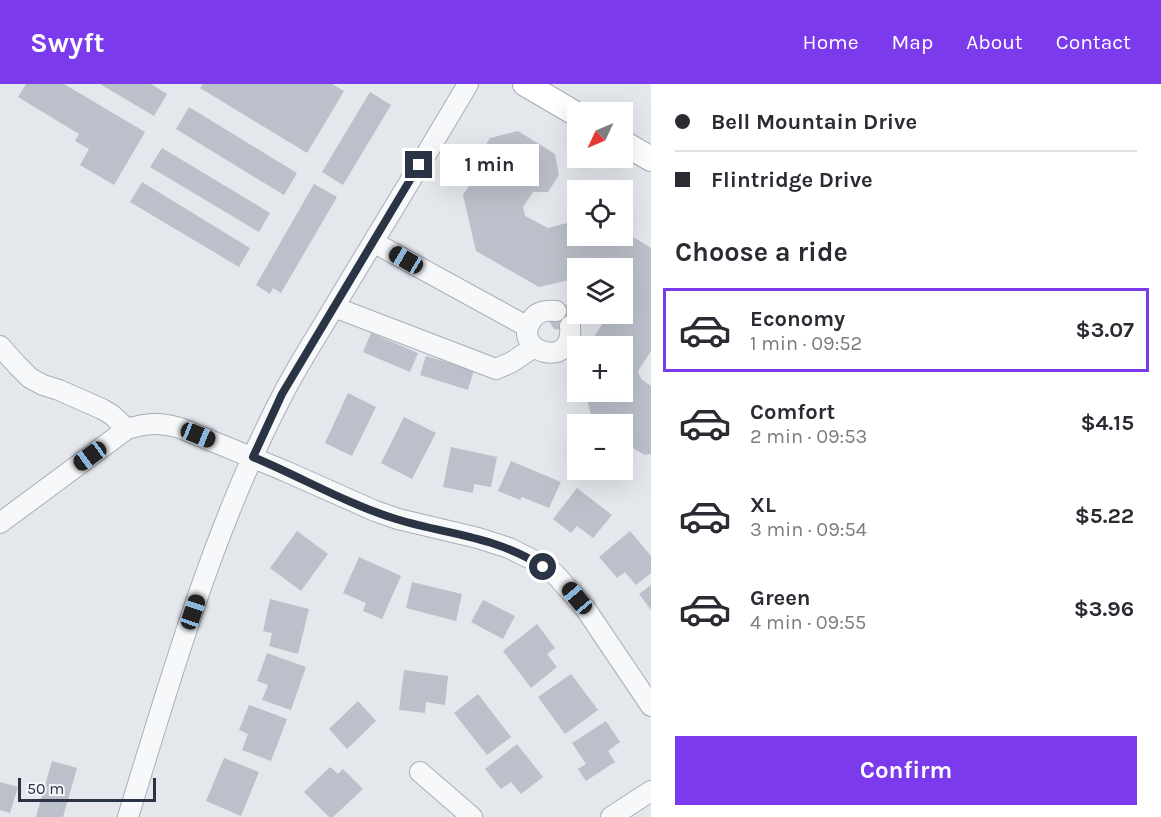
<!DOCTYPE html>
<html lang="en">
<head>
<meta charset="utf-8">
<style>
  :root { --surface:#fff; --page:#f2f2f3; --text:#2b2b33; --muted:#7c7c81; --line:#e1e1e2; --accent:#7c3aed }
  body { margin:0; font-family:Karla,sans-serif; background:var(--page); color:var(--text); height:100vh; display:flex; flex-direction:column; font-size:22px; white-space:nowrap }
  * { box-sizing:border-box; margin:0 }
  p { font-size:20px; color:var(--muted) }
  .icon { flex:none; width:33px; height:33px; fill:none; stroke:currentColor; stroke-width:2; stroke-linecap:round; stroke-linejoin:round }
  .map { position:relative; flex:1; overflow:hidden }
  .side { display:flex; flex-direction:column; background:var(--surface); width:510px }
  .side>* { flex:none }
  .top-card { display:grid; align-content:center; height:132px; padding:0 24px; background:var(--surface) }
  .needle { width:39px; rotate:226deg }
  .controls { position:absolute; left:567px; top:18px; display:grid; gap:12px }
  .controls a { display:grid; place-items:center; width:66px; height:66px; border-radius:0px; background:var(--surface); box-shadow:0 6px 24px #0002; font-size:30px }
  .scale { position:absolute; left:18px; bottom:15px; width:138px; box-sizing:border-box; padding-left:6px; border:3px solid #2b3445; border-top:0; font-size:16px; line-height:21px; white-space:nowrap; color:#2b3445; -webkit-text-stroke:4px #f4f6f9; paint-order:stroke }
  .end { position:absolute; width:27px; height:27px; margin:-14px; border:8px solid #2b3445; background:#fff; box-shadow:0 0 0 3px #fff }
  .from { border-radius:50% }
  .bubble { position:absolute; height:42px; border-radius:0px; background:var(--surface); box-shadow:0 6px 24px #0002; font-size:20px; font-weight:700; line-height:42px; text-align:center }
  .car { position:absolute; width:18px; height:36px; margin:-18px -9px; border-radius:8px; box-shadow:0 0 4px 2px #0007; background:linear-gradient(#222 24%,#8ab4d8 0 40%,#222 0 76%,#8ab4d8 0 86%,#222 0) }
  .top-card b { display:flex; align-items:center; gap:21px; height:57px; font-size:22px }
  .top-card b+b { border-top:2px solid var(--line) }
  .top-card i { width:15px; height:15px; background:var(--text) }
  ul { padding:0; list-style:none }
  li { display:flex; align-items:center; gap:18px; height:84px; margin:0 12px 9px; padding:0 12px; border:3px solid transparent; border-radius:0px }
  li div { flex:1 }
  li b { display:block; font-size:22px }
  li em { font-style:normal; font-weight:700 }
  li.on { border-color:var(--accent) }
  li>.icon { width:54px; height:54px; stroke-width:1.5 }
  h2 { padding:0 24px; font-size:27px; line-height:72px }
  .primary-button { display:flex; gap:12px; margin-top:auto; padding:12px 24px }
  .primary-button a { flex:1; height:69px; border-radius:0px; background:var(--accent); color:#fff; font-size:24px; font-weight:700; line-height:69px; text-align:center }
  header { display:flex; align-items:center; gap:36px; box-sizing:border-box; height:84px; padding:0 30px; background:var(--accent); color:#fff }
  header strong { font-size:28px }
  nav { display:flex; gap:33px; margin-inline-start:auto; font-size:21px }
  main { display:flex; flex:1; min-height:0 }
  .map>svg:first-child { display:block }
</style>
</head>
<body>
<header>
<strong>Swyft</strong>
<nav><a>Home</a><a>Map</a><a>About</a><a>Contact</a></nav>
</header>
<main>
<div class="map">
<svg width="651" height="733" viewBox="0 0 651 733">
  <rect width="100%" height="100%" fill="#e4e7ec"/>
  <path fill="#bbc0ca" d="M26 0H64L145 48 114 101 80 81 89 65 75 57 79 50 18 13Z
    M100 0H151L167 10 154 32Z
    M203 0H332L344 7 307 69 200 4Z
    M370 8 391 21 343 101 322 88Z
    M189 23 297 89 284 111 176 45Z
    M518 47 555 70 559 91 548 108H533L523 123 525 132 548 144 578 136V152H622V146L651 164V267L638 287 641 295 651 302V370L645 371 624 359 622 340H607L591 331 585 308H622V262H588L606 234 603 230H622V184H578V194L539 203 476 167 463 111 481 84 478 75 490 54Z
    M162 64 270 129 259 148 150 83Z
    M142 98 250 164 239 183 130 118Z
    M314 100 337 113 281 209 273 204 270 210 256 201Z
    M578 212V230H589L563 246 554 245 549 237 550 232Z
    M371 249 418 269 410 288 363 268Z
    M426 272 474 286 468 306 420 291Z
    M348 309 376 323 352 372 325 359Z
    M404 333 436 349 412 395 381 379Z
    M451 363 497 373 491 403 474 400 473 409 443 403Z
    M511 377 561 398 549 424 522 413 520 416 498 407Z
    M577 404 612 431 593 454 577 442 571 449 553 435Z
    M297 447 328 470 301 507 270 484Z
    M630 447 651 472V489L636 501 625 488 617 494 599 473Z
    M359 473 401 492 382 535 363 527 366 519 343 509Z
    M412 498 462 510 456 537 406 524Z
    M651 501V526L639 510Z
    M270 515 309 525 298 570 269 562 272 549 263 547Z
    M483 516 515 532 503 555 471 538Z
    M537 540 555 564 547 570 557 583 531 604 503 567Z
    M267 569 306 583 291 626 262 616 268 601 257 597Z
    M404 586 448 592 445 621 426 618 425 629 399 626Z
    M571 590 598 626 565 650 538 613Z
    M478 610 511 653 487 671 454 629Z
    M358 617 376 637 347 665 329 645Z
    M249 621 287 635 271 677 242 666 248 650 239 646Z
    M606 637 620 658 608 667 615 678 586 697 578 685 586 680 572 659Z
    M517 660 543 693 521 710 511 698 501 705 485 685Z
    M224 674 259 688 241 732 206 717Z
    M52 677 77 684 63 733H36Z
    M330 683 338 690 343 685 363 705 333 733H329L304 708Z
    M0 698 18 703 10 729 0 726Z"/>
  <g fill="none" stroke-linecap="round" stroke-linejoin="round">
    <g stroke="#a9aeb7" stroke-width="22">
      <path id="minor" d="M373 158 528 243
        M334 223 496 285 512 278 534 263
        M556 227C546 226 536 227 531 237 511 268 575 287 570 242
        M0 262 17 281 30 294 43 301 59 306 102 325 112 331 127 345
        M0 439 127 345C147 339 159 338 180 344L285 387 375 427 398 435 478 454 509 464 533 476 554 489 585 524 651 622
        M420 688 472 733
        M128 733C172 590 213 445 282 312 298 280 319 249 337 218 381 145 425 73 468 0
        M611 733 651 707"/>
    </g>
    <g stroke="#a3abb8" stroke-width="26">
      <path id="major" d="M525 0 578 31
        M622 58 651 75"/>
    </g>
    <use href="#minor" stroke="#f7f8fa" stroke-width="20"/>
    <use href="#major" stroke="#fff" stroke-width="24"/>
  </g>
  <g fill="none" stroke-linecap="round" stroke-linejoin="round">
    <path stroke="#2b3445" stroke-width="8" d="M419 81 282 310 253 373C301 393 347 420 396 435 448 451 496 452 543 483"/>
  </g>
</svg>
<div class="controls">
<a><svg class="needle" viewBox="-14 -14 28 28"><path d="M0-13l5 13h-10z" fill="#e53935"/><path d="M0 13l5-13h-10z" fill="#7c7c81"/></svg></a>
<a><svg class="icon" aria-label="locate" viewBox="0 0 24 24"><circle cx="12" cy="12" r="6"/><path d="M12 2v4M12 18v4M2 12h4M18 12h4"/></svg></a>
<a><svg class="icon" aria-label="layers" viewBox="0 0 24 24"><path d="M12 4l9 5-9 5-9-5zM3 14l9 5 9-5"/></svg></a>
<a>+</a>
<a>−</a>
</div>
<div class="scale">50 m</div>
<i class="end from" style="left:543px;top:483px"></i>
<i class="end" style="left:419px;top:81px"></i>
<div class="bubble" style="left:440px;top:60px;width:99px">1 min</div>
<i class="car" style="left:406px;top:176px;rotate:300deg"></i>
<i class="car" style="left:198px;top:351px;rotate:112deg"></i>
<i class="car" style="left:90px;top:372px;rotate:234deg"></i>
<i class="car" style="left:577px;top:514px;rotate:320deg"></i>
<i class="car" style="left:193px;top:528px;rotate:19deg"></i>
</div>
<section class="side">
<div class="top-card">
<b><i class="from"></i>Bell Mountain Drive</b>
<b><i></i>Flintridge Drive</b>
</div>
<h2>Choose a ride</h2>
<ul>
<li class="on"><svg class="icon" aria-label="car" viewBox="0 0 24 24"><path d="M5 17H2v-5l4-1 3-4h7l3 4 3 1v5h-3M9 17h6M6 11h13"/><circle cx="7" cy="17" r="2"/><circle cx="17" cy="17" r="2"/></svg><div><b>Economy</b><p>1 min · 09:52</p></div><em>$3.07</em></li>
<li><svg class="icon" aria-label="car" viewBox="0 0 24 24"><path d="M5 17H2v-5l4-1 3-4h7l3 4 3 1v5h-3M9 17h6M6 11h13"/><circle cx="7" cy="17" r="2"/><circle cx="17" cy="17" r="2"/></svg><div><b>Comfort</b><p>2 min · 09:53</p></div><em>$4.15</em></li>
<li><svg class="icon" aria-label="car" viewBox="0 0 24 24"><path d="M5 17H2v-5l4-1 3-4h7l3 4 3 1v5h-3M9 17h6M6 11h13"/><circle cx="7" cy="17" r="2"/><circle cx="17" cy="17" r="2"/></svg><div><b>XL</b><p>3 min · 09:54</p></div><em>$5.22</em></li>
<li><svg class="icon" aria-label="car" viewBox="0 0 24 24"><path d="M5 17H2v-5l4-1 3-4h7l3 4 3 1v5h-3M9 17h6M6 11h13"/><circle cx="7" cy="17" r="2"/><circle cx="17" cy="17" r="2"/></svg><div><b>Green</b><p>4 min · 09:55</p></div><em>$3.96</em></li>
</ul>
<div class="primary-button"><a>Confirm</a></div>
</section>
</main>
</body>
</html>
